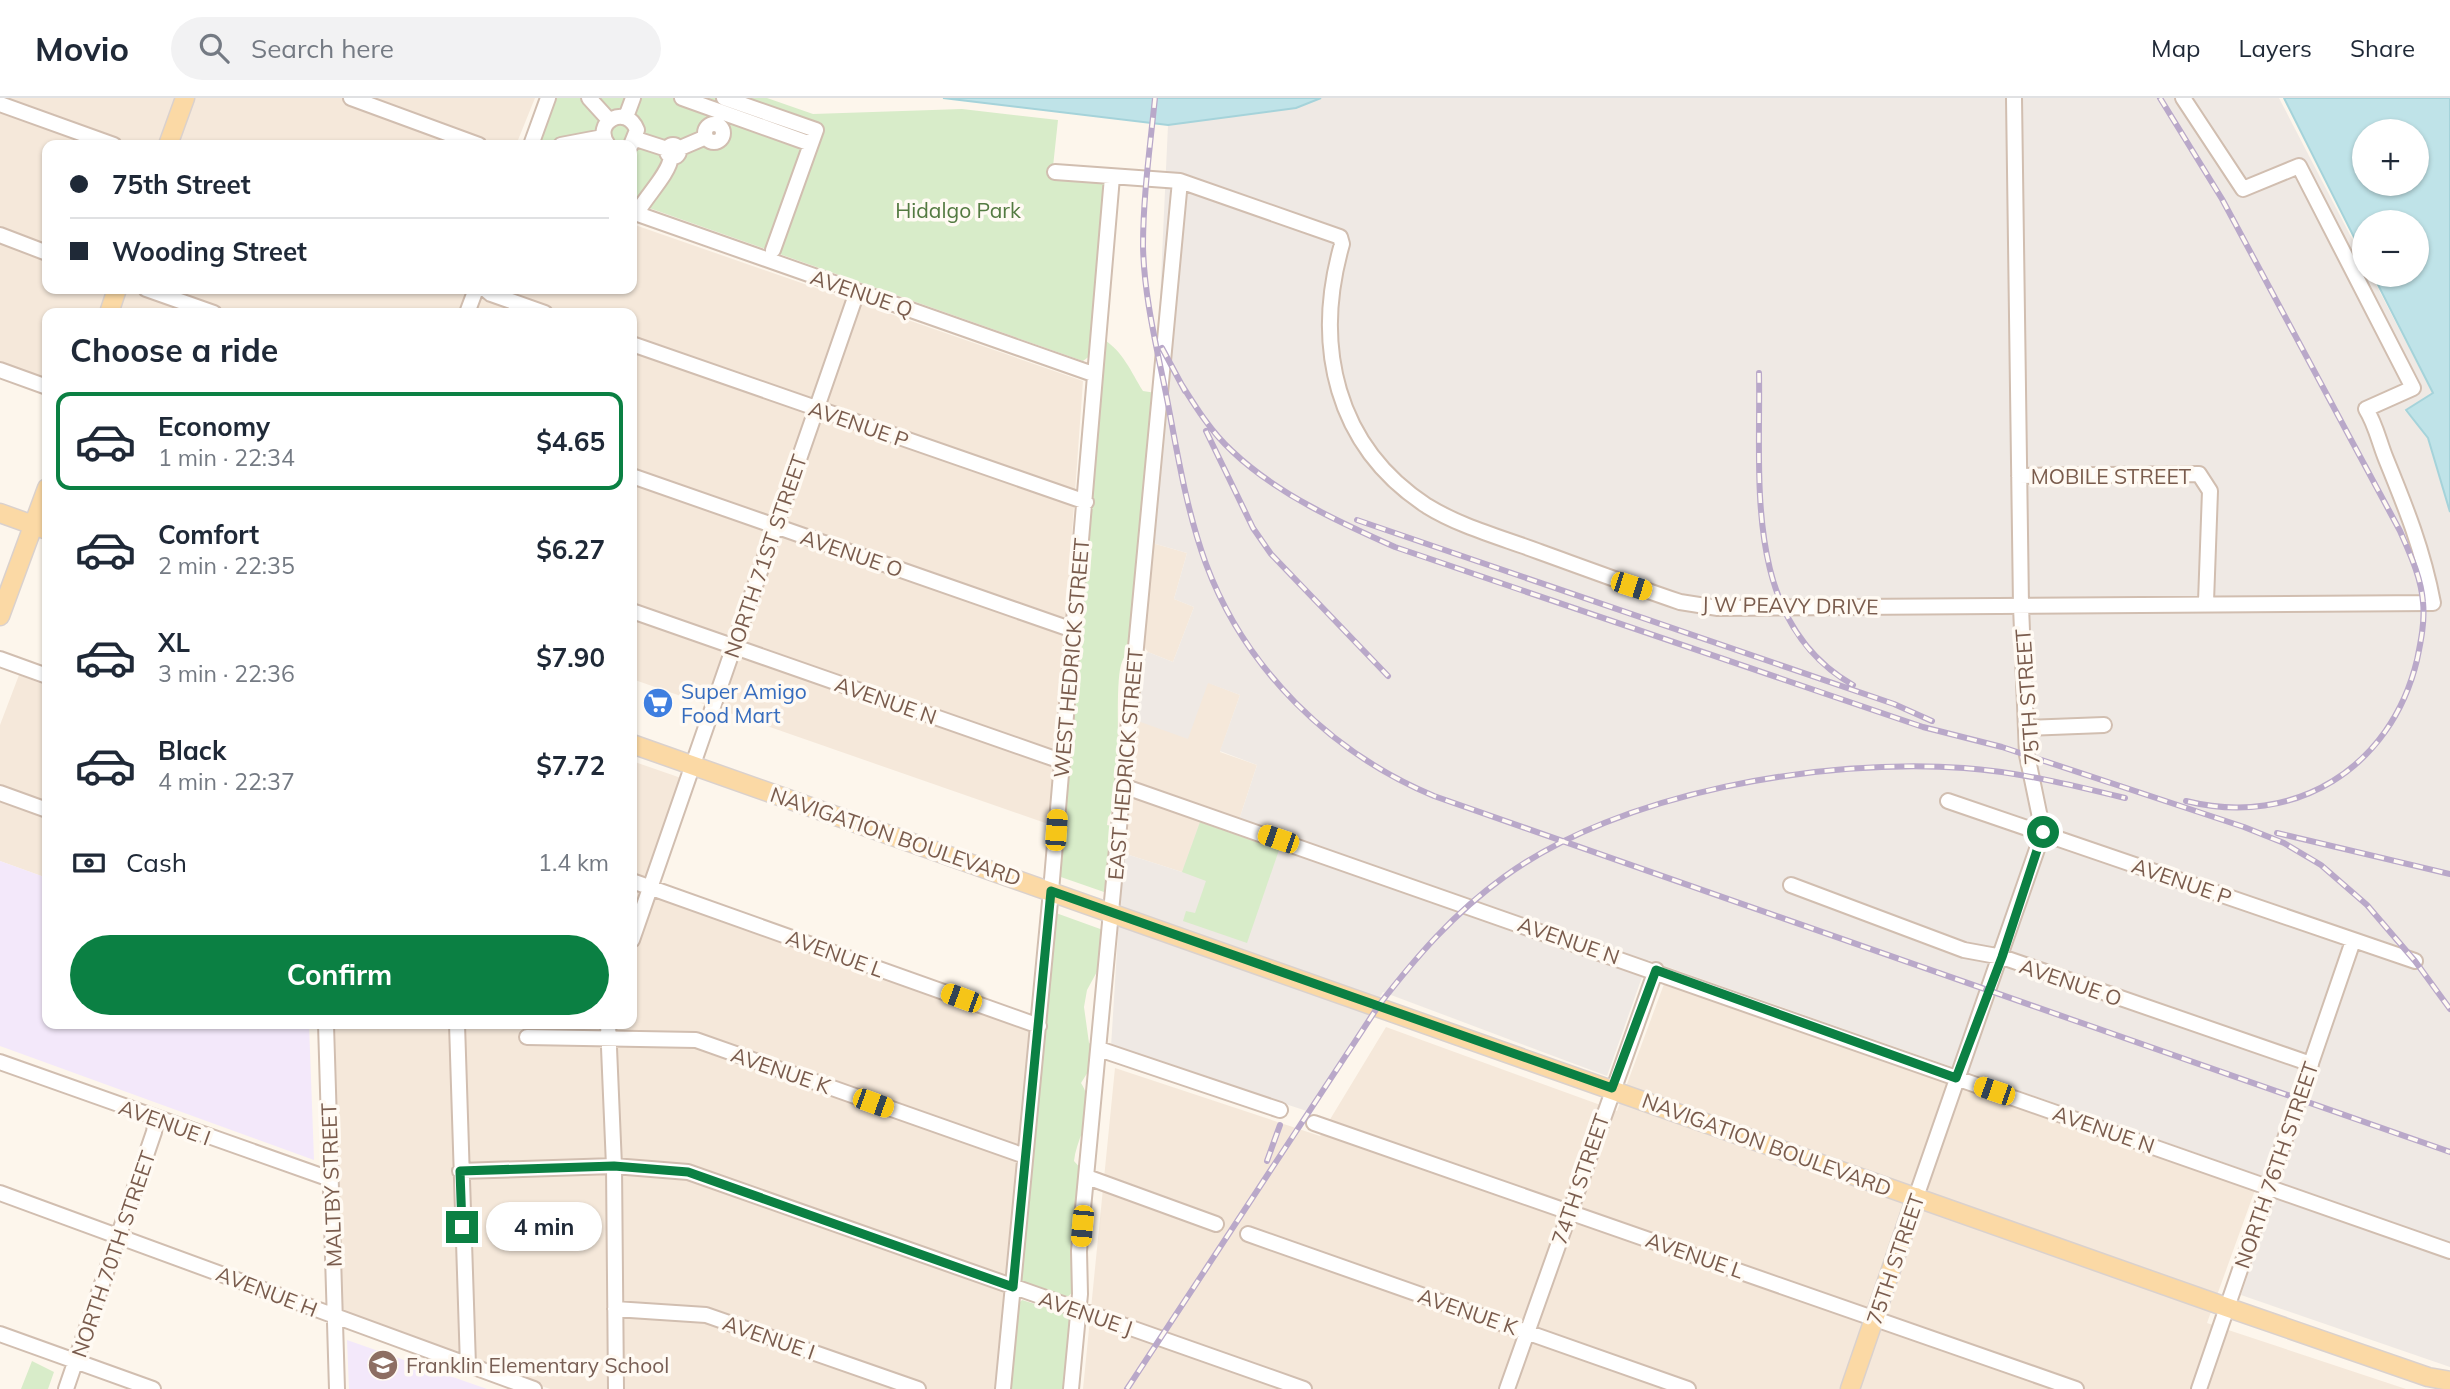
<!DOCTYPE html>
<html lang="en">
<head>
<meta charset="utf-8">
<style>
  :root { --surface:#fff; --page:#f2f2f3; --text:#1f2937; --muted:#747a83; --line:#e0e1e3; --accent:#0b8043 }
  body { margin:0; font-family:Mulish,sans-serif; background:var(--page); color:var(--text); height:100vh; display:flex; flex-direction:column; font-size:26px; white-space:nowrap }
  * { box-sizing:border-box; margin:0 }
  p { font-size:23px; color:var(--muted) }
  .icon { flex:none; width:38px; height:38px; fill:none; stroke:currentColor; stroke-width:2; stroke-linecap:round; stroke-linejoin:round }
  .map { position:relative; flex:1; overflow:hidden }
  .side { position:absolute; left:42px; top:210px; width:595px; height:721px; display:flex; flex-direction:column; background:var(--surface); border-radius:14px; box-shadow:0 2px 5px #0004 }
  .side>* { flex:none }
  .guide { position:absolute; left:42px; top:42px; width:595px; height:154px; border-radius:14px; box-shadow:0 2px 5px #0004; display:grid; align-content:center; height:154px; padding:0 28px; background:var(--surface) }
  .buttons { position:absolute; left:2352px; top:21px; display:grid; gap:14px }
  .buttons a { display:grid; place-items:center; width:77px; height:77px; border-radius:50%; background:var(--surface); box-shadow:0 2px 5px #0004; font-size:35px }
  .end { position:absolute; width:32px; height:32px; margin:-16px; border:9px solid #0b8043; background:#fff; box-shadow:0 0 0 4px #fff }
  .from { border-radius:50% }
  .bubble { position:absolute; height:49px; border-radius:24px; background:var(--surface); box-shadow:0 2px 5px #0004; font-size:23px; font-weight:700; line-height:49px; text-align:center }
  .car { position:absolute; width:21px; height:42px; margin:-21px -10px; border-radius:9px; box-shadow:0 0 5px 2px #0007; background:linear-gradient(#f5c518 24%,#345 0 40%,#f5c518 0 76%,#345 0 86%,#f5c518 0) }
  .guide b { display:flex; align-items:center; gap:24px; height:66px; font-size:26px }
  .guide b+b { border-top:2px solid var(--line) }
  .guide i { width:18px; height:18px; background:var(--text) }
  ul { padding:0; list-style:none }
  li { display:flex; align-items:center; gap:21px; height:98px; margin:0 14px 10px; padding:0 14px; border:4px solid transparent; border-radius:14px }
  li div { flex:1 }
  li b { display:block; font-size:26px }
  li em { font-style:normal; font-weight:700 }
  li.current { border-color:var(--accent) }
  li>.icon { width:63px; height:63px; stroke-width:1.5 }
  h2 { padding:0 28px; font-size:32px; line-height:84px }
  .pay { display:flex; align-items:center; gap:18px; height:77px; padding:0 28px; font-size:26px }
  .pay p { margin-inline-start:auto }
  .button { display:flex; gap:14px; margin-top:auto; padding:14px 28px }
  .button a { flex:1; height:80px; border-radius:42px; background:var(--accent); color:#fff; font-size:28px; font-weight:700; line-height:80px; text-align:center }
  header { display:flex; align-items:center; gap:42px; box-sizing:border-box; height:98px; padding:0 35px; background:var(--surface); border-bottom:2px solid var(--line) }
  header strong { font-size:33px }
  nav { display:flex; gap:38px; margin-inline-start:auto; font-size:24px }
  .search { width:490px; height:63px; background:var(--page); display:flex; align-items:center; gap:18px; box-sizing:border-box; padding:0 24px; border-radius:38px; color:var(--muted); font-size:26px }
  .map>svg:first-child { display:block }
</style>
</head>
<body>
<header>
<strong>Movio</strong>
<div class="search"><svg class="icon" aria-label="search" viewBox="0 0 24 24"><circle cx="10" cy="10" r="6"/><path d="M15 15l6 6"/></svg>Search here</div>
<nav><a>Map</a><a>Layers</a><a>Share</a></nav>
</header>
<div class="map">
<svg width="2450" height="1291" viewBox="0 0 2450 1291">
  <rect width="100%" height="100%" fill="#fdf6ec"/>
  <path fill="#f5e8da" d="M0 0H535L516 47H47V191H632V126L1083 283 1051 727 632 581V215H47V281L0 264Z
    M1149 444 1187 455 1174 501 1194 509 1173 564 1148 554 1142 546Z
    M19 577 47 588V780L0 763V627Z
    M1207 584 1240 597 1220 654 1257 667 1240 719 1182 774 1123 755 1135 622Z
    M632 663 681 680 643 793 1032 933 1000 1291H550L342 1217 335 926H632Z
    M1664 886 2255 1092 2207 1225 2406 1291H1083L1115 970 1320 1038 1386 929 1617 1013Z"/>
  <path fill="#efe9e4" d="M1321 0H2279L2364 164V177H2371L2433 296 2404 312 2430 338 2450 412V1269L2241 1197 2279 1084 1648 862 1607 978 1383 894 1310 1014 1111 949 1123 755 1182 774 1200 724 1240 719 1257 667 1220 653 1240 597 1208 585 1188 641 1135 622 1139 563 1148 554 1173 564 1194 509 1174 501 1187 455 1149 444 1168 27 1296 10Z"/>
  <path fill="#f3e8fa" d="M0 763 47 780V926H309L314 1062 0 948Z
    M347 1242 487 1291H349Z"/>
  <path fill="#d8ecc9" d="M553 0H767L813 16 962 11 1058 22 1052 78 1106 84 1091 257 1083 263 632 104V47H535Z
    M1103 241C1123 253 1131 274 1143 293L1156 295 1129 547C1127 555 1123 560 1121 567 1113 597 1125 704 1108 719L1107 727 1112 728 1104 794 1058 778Z
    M1200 724 1279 752 1247 845 1183 823 1186 813 1195 815 1206 783 1182 774Z
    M1056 815 1103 832 1099 870 1087 892 1084 909 1089 945 1093 947 1091 969 1081 985C1099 1014 1077 1035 1074 1063L1082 1072 1073 1194 1066 1200 1022 1184 1018 1178 1052 818Z
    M1022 1202 1067 1216 1071 1221 1064 1291H1008L1017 1207Z
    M32 1263 54 1274 48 1291H21Z"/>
  <path fill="#bfe3e8" stroke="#a5d3da" stroke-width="2" fill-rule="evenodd" d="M943 0H1321L1296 10 1168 27Z
    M2284 0H2450V414L2428 340 2406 312 2433 295 2373 177H2417V124H2364V159ZM2364 33H2417V86H2364Z"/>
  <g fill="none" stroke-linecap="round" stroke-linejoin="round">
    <g stroke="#d1beb0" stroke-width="18">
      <path id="minor" d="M351 0 479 47
        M589 0 609 22
        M682 0 811 46
        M724 0 816 32 773 152
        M0 6 114 47
        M626 19 633 0
        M705 35a9 9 0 1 1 18 0a9 9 0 1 1-18 0Z
        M636 41 667 51
        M531 47 548 0
        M561 47 603 39
        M608 47C591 24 627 5 637 32L631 47
        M667 53a6 6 0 1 1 12 0a6 6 0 1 1-12 0Z
        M678 51 706 39
        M1055 74 1180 83 1340 139 1342 146C1313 247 1335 348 1427 408 1461 429 1503 440 1540 454 1587 471 1633 488 1680 504L1718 510 2433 505C2423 452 2406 410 2386 361 2379 344 2376 327 2366 311L2413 290 2299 68 2243 91 2183 0
        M632 114 1093 276
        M637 115C646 98 669 76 671 59
        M0 137 47 155
        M146 191 214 215
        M485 191 491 196 545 215
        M467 215 476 191
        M632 246 1086 404
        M0 272 47 289
        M632 378 1073 532
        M2019 378 2199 376 2210 393 2206 504
        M632 513 1061 663
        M0 561 47 578
        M2026 630 2104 627
        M1123 688 2450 1153
        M0 695 47 712
        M1948 703 2415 863
        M632 783 1039 928
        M1791 787 1964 852 2002 859 2311 966
        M632 842 857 194
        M326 926 337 1291
        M457 926 468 1268
        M608 926 614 1068 616 1291
        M527 939 696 942 1025 1058
        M1099 951 1280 1012
        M0 964 330 1081
        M1314 1025 2076 1291
        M460 1073 614 1068 688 1074 1304 1291
        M1087 1079 1216 1126
        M0 1095 534 1291
        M1916 1099 2043 734 2027 657 2021 508 2014 0
        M1248 1136 1688 1291
        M615 1211 706 1217 918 1291
        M0 1236 153 1291
        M66 1291 154 1034 156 1020
        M1003 1291 1051 793 1112 79
        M1071 1291 1080 1196 1079 1153 1180 83
        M1507 1291 1656 872
        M2199 1291 2353 843"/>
    </g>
    <g stroke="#dad1cd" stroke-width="21">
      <path id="major" d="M168 47 185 0
        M109 215 117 191
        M0 415 47 432
        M0 518 47 390
        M632 646 2226 1209 2428 1279 2450 1283
        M1850 1291 1916 1099"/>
    </g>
    <use href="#minor" stroke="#fff" stroke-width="14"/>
    <use href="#major" stroke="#fbd9a5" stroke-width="18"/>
    <g stroke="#b9a8c9" stroke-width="6">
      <path id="rail" d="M1155 0C1150 49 1143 99 1143 148 1144 201 1158 254 1168 306 1178 359 1187 414 1206 466 1245 571 1331 655 1434 698L2450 1054
        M2160 0 2222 101 2400 433C2410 456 2421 479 2423 504 2425 523 2421 543 2417 562 2391 670 2295 730 2186 703
        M1162 250 1185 293
        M1759 275C1761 382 1742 524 1853 587
        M1180 284C1195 308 1211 334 1232 353 1277 396 1339 424 1395 449L1923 629 2002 649 2244 729 2284 745 2321 767 2367 807 2415 863 2450 911
        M1206 333 1253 430 1271 456 1388 578
        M1357 422 1894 606 1932 623
        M2277 735 2450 776
        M1267 1063 1280 1027
        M1127 1291 1379 907C1416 859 1454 815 1504 779 1620 694 1822 660 1964 670 2019 674 2072 687 2125 700"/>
    </g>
    <use href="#rail" stroke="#fffaf3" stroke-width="3.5" stroke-dasharray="10" stroke-linecap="butt"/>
  </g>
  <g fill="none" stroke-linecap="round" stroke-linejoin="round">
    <path stroke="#0b8043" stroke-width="9" d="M462 1129 460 1073 614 1068 688 1074 1013 1189 1051 793 1612 990 1656 872 1956 980 2002 859 2043 734"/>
  </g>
  <defs>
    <g id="supermarket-disc" transform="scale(1.575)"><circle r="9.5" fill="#3f7fe0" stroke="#fffaf3"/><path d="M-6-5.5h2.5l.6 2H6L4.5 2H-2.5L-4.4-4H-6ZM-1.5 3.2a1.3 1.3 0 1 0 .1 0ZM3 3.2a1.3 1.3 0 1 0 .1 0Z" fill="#fff"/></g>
    <g id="school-disc" transform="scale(1.575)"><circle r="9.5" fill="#8d6e63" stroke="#fffaf3"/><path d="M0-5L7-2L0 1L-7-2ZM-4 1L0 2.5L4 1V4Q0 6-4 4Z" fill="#fff"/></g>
  </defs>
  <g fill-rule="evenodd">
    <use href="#supermarket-disc" x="658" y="605"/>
    <use href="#school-disc" x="383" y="1267"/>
  </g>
  <g text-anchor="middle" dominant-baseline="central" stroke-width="7" stroke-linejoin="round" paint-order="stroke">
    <g font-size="21" fill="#537a41" stroke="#fffaf3">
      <text x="958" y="112">Hidalgo Park</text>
    </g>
    <g font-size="21" fill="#7a5c4d" stroke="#fffaf3">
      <text transform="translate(862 195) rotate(19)">AVENUE Q</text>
      <text transform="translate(859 326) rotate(19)">AVENUE P</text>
      <text x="2111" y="378">MOBILE STREET</text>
      <text transform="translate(852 455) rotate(19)">AVENUE O</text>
      <text transform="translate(765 458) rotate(-71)">NORTH 71ST STREET</text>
      <text transform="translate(1790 507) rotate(1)">J W PEAVY DRIVE</text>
      <text transform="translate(1071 560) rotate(-85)">WEST HEDRICK STREET</text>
      <text transform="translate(2027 599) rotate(-94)">75TH STREET</text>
      <text transform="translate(886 602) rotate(19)">AVENUE N</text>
      <text transform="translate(1125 666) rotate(-85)">EAST HEDRICK STREET</text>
      <text transform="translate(896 738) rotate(19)">NAVIGATION BOULEVARD</text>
      <text transform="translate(2182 783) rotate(19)">AVENUE P</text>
      <text transform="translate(1569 842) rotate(19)">AVENUE N</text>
      <text transform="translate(835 855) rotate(20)">AVENUE L</text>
      <text transform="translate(2071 884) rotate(19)">AVENUE O</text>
      <text transform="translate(781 972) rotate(19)">AVENUE K</text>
      <text transform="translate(165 1024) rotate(20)">AVENUE I</text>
      <text transform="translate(2104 1031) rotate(19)">AVENUE N</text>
      <text transform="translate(1767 1046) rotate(20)">NAVIGATION BOULEVARD</text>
      <text transform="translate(2276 1067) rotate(-71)">NORTH 76TH STREET</text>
      <text transform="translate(1580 1081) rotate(-71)">74TH STREET</text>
      <text transform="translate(331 1087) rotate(-92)">MALTBY STREET</text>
      <text transform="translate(113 1156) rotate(-71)">NORTH 70TH STREET</text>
      <text transform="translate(1695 1157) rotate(19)">AVENUE L</text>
      <text transform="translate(1895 1161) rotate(-71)">75TH STREET</text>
      <text transform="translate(267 1193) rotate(21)">AVENUE H</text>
      <text transform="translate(1468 1213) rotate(19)">AVENUE K</text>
      <text transform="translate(1086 1215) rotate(19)">AVENUE J</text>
      <text transform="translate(769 1239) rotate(19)">AVENUE I</text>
    </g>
    <g font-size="21" fill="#366cbe" stroke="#fffaf3" text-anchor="start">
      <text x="681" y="593">Super Amigo<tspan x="681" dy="24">Food Mart</tspan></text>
    </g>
    <g font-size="21" fill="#785e54" stroke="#fffaf3" text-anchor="start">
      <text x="406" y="1267">Franklin Elementary School</text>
    </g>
  </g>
</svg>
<div class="buttons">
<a>+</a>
<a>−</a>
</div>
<i class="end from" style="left:2043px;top:734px"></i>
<i class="end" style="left:462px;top:1129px"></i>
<div class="bubble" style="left:486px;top:1104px;width:116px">4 min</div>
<i class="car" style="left:1631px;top:488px;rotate:108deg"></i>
<i class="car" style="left:1056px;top:732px;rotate:4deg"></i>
<i class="car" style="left:1278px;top:741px;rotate:289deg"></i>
<i class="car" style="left:961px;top:900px;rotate:290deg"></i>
<i class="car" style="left:1994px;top:993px;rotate:289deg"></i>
<i class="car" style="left:873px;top:1005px;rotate:110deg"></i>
<i class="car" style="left:1082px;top:1128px;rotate:185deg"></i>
<div class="guide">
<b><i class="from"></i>75th Street</b>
<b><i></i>Wooding Street</b>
</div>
<section class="side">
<h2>Choose a ride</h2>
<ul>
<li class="current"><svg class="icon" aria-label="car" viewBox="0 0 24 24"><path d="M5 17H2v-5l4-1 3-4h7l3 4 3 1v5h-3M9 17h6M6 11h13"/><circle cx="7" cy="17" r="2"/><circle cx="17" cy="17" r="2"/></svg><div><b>Economy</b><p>1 min · 22:34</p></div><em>$4.65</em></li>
<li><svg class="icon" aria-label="car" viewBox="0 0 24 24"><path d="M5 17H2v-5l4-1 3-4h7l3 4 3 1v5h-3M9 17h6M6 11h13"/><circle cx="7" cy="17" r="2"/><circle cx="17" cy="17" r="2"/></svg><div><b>Comfort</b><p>2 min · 22:35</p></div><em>$6.27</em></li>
<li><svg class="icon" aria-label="car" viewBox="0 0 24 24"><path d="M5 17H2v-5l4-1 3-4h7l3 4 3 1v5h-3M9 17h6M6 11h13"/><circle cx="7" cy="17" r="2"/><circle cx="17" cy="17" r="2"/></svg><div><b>XL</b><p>3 min · 22:36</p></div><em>$7.90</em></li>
<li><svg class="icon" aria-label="car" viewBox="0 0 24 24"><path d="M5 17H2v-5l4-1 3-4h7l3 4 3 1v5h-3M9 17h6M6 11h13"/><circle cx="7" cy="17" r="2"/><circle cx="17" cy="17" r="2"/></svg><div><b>Black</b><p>4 min · 22:37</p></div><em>$7.72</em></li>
</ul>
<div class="pay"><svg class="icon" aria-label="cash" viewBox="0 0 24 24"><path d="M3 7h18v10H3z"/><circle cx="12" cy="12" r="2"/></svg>Cash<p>1.4 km</p></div>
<div class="button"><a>Confirm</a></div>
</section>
</div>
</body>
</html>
